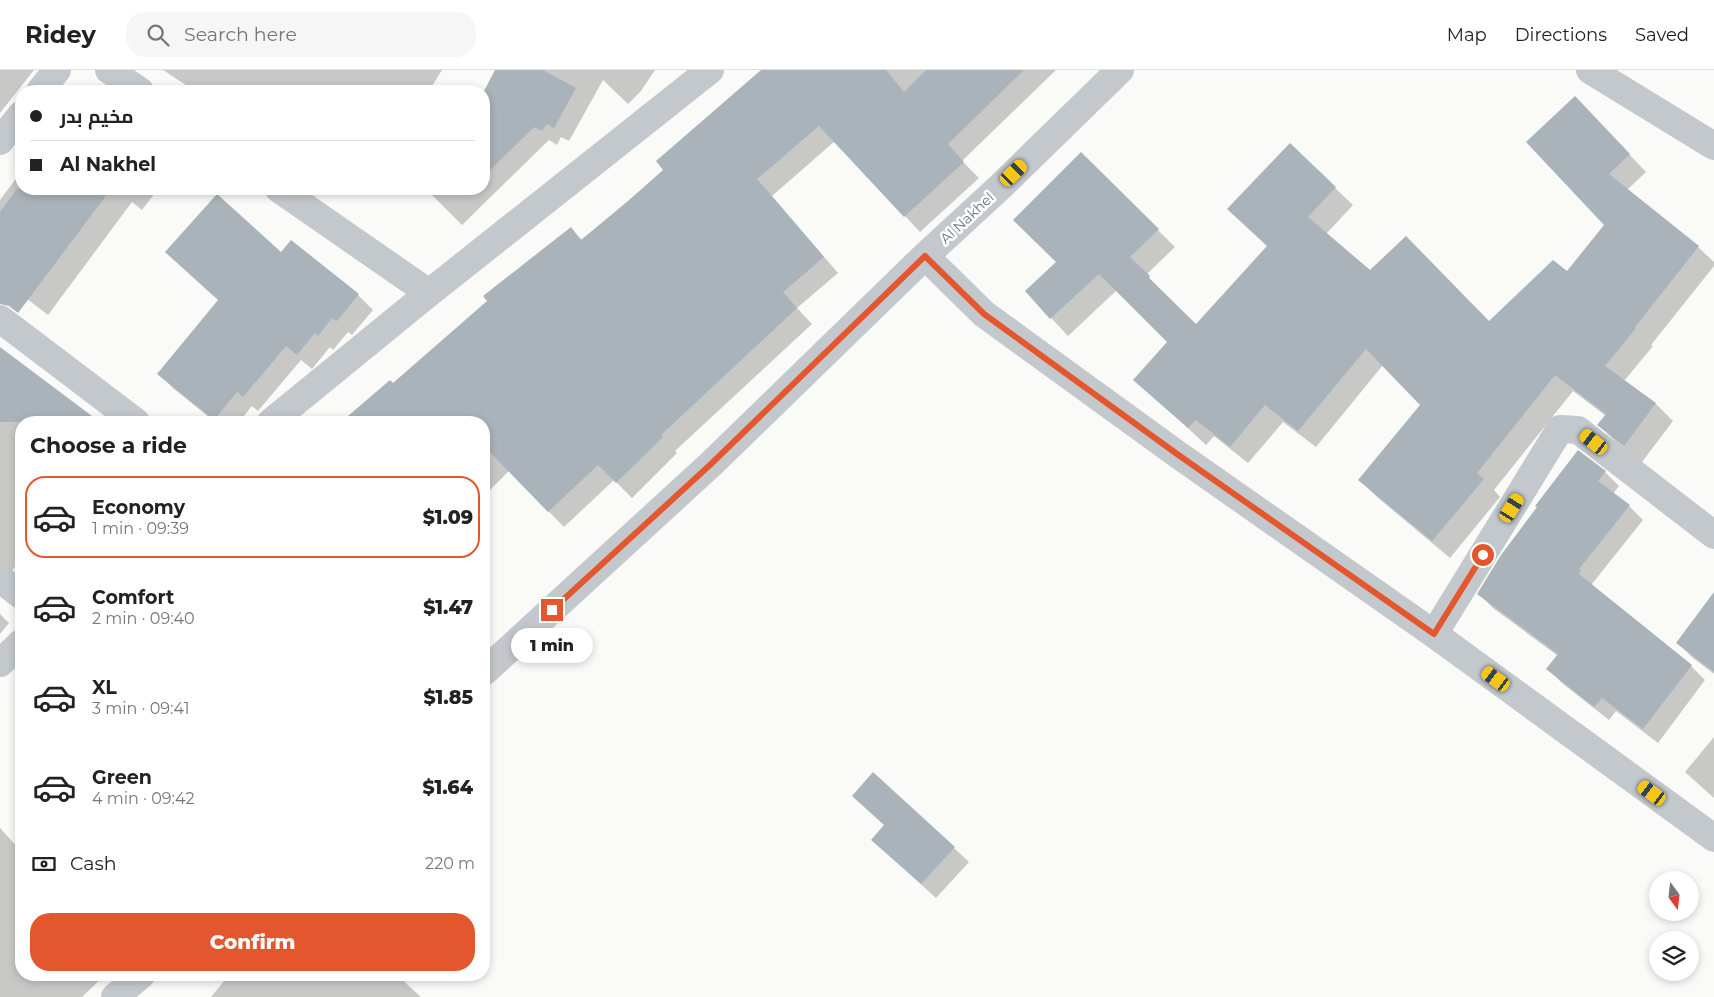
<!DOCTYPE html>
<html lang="en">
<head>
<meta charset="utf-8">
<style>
  :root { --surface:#fff; --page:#f6f6f6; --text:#222; --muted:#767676; --line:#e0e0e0; --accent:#e4572e }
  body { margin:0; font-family:Montserrat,Cairo,sans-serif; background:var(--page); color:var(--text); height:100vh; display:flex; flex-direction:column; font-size:19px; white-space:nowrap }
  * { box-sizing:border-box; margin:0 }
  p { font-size:16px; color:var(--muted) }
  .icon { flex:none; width:28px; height:28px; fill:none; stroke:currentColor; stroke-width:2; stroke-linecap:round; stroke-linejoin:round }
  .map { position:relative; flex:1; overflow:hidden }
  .drawer { position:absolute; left:15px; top:346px; width:475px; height:565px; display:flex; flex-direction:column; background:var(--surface); border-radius:20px; box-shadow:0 2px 8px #0003 }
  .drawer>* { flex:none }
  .top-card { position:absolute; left:15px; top:15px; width:475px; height:110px; border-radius:20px; box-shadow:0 2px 8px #0003; display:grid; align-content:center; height:110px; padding:0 15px; background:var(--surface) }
  .needle { width:32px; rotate:165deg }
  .fabs { position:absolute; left:1649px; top:801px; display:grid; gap:10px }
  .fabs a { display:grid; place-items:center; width:50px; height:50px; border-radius:50%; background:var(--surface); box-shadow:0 2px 8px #0003; font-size:25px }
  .end { position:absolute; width:22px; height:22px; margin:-11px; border:6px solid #e4572e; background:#fff; box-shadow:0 0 0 2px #fff }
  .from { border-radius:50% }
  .bubble { position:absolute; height:35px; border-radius:18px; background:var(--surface); box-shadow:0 2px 8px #0003; font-size:16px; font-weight:800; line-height:35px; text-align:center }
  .car { position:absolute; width:15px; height:30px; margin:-15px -8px; border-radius:6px; box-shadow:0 0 4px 1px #0007; background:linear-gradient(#f5c518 24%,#345 0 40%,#f5c518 0 76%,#345 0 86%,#f5c518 0) }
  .top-card b { display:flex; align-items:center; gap:18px; height:48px; font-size:19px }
  .top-card b+b { border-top:1px solid var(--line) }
  .top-card i { width:12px; height:12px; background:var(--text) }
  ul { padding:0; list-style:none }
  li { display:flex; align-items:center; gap:15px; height:82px; margin:0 10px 8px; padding:0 5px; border:2px solid transparent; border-radius:20px }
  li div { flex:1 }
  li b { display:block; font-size:19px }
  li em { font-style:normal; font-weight:800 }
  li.selected { border-color:var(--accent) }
  li>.icon { width:45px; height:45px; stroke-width:1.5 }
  h2 { padding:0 15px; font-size:22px; line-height:60px }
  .pay { display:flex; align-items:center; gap:12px; height:55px; padding:0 15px; font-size:19px }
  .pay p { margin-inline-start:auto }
  .action { display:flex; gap:10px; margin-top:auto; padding:10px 15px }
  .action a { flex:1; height:58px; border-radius:20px; background:var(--accent); color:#fff; font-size:20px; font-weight:800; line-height:58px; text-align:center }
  header { display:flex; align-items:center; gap:30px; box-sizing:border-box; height:70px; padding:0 25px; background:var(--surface); border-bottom:1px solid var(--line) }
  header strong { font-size:24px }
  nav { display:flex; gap:28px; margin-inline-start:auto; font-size:18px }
  .search { width:350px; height:45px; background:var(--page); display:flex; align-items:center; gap:12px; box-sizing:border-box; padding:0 18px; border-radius:20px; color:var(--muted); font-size:19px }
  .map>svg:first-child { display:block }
</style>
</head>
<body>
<header>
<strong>Ridey</strong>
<div class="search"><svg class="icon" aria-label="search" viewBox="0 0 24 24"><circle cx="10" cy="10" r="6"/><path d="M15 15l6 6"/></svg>Search here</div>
<nav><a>Map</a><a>Directions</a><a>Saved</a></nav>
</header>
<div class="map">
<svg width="1714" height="927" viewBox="0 0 1714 927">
  <rect width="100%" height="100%" fill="#fafaf8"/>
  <path fill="#0003" d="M0 0H34L0 43Z
    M163 0H442L429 21H195Z
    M497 0H655L641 21 628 34 603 10 569 71 561 67 557 75 549 70 462 155 426 119H484V24Z
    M763 0H1056L962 91 979 108 920 162 835 71 772 126 838 203 797 238 812 254 675 381 677 383 632 428 614 410 564 457 509 401 484 426V352H343L390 311 393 315 571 159 582 170 665 100Z
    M1592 45 1646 102 1627 120 1698 177 1714 192V196L1651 275 1653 276 1624 311 1656 334 1673 351 1642 392 1616 372 1599 355 1606 346 1573 321 1494 420 1500 427 1450 488 1377 427 1360 410 1422 335 1383 295 1316 377 1283 352 1248 393 1214 366 1206 375 1135 309 1168 272 1117 220 1068 266 1026 221 1057 192 1081 84 1175 177 1146 205 1196 256 1268 177 1290 75 1353 135 1326 164 1371 201 1489 253 1567 203 1606 155Z
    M21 102V119H158L142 140 132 132 48 245 0 208V130Z
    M281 184 358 225 373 240 352 265 348 262 333 280 330 277 312 299 301 290 258 341 252 336 239 352H215L174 319 159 304Z
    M0 279 98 352H21V489L0 516Z
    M1605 402 1619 416 1613 424 1629 436 1643 450 1592 514 1594 517 1691 596 1705 610 1658 673 1616 641 1609 650 1562 613 1548 599 1558 586 1493 538 1479 524Z
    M1714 524V604L1693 588 1678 573Z
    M0 544 9 553 0 564Z
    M1714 667V728L1685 702Z
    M0 758 21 781V905H105L82 927H0Z
    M954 778 969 792 936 828 888 784Z
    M229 905H397L421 927H211Z"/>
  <path fill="#aab3b9" d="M495 0H543L576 18 554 58 547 54 542 61 534 57 484 106V21Z
    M761 0H886L904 22 926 0H1024L948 74 964 92 904 147 819 56 757 109 824 187 783 222 797 238 661 365 663 367 616 413 598 395 548 442 484 376V352H341L390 310 393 313 487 231 483 226 571 157 581 170 628 131 663 100 656 91Z
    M1575 26 1630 84 1609 104 1699 176 1635 257 1636 258 1605 296 1656 333 1624 376 1597 355 1606 344 1555 305 1477 403 1484 409 1432 471 1358 410 1420 335 1366 279 1298 361 1265 335 1230 377 1196 350 1188 358 1133 310 1167 272 1099 204 1050 249 1025 221 1056 192 1013 150 1081 82 1159 159 1130 187 1150 206 1149 208 1196 254 1267 176 1227 139 1290 73 1336 117 1308 147 1370 200 1406 166 1489 251 1553 190 1567 201 1604 155 1526 72Z
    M17 119H111L18 243 9 236 0 234V142Z
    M217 124 281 182 291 170 359 224 337 251 332 248 318 266 315 263 297 285 286 276 243 327 237 322 214 350 157 304 218 230 165 182Z
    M0 277 100 352H0Z
    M1578 380 1606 401 1598 411 1630 435 1579 499 1581 501 1579 504 1692 595 1643 659 1602 628 1594 637 1546 599 1558 584 1477 524 1501 485 1537 437 1535 436Z
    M1714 522V602L1676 573Z
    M873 702 955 777 921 814 871 770 884 755 852 726Z"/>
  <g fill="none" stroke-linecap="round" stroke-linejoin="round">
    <path stroke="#c3c8cc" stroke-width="28" d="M109 0 140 21
      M1590 0 1714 76
      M40 21 57 0
      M0 71 21 45
      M279 119 429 223
      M925 186 984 244 1177 384 1434 564 1714 768
      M0 249 136 352
      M271 352 429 223 710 0
      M0 509 21 525
      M1434 564 1560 359 1578 360 1714 465
      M0 593 21 573
      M484 602 711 394 925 186 1001 116 1120 0
      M115 927 141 905"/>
  </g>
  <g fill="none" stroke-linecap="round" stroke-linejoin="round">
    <path stroke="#e4572e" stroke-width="6" d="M552 540 711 394 925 186 984 244 1177 384 1434 564 1483 485"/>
  </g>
  <g text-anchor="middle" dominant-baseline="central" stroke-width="5" stroke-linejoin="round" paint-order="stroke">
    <g font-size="14" fill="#657683" stroke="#fff">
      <text transform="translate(967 148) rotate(-43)">Al Nakhel</text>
    </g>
  </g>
</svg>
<div class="fabs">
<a><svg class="needle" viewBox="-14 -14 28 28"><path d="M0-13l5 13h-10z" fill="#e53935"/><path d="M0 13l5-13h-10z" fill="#767676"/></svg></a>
<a><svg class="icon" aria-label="layers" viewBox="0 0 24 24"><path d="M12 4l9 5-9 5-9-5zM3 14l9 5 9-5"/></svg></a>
</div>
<i class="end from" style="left:1483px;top:485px"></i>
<i class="end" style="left:552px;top:540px"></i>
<div class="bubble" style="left:511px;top:558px;width:82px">1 min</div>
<i class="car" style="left:1014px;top:103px;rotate:46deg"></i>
<i class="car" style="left:1594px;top:372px;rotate:308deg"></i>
<i class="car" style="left:1512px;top:438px;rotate:32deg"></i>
<i class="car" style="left:1496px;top:609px;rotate:306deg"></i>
<i class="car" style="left:1652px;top:723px;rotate:306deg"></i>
<div class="top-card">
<b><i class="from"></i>مخيم بدر</b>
<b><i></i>Al Nakhel</b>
</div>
<section class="drawer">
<h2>Choose a ride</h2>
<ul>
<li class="selected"><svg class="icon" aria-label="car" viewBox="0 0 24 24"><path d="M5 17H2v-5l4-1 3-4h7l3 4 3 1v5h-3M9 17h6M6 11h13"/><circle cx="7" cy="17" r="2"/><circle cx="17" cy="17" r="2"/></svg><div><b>Economy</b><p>1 min · 09:39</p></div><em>$1.09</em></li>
<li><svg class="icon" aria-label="car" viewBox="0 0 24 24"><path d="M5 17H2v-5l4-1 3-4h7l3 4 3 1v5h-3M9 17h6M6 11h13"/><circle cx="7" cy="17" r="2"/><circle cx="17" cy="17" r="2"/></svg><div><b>Comfort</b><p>2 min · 09:40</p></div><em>$1.47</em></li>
<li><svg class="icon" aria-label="car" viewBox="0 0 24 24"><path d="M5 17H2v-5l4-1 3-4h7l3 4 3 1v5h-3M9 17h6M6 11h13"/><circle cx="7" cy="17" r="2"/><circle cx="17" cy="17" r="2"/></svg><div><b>XL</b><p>3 min · 09:41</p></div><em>$1.85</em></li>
<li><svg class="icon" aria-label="car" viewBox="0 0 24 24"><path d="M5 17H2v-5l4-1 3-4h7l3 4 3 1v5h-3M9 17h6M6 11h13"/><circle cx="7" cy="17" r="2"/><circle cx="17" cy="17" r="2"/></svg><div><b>Green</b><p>4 min · 09:42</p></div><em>$1.64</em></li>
</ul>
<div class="pay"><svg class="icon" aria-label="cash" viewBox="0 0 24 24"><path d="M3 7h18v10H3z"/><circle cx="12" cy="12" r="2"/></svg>Cash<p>220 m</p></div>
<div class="action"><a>Confirm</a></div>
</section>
</div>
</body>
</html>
